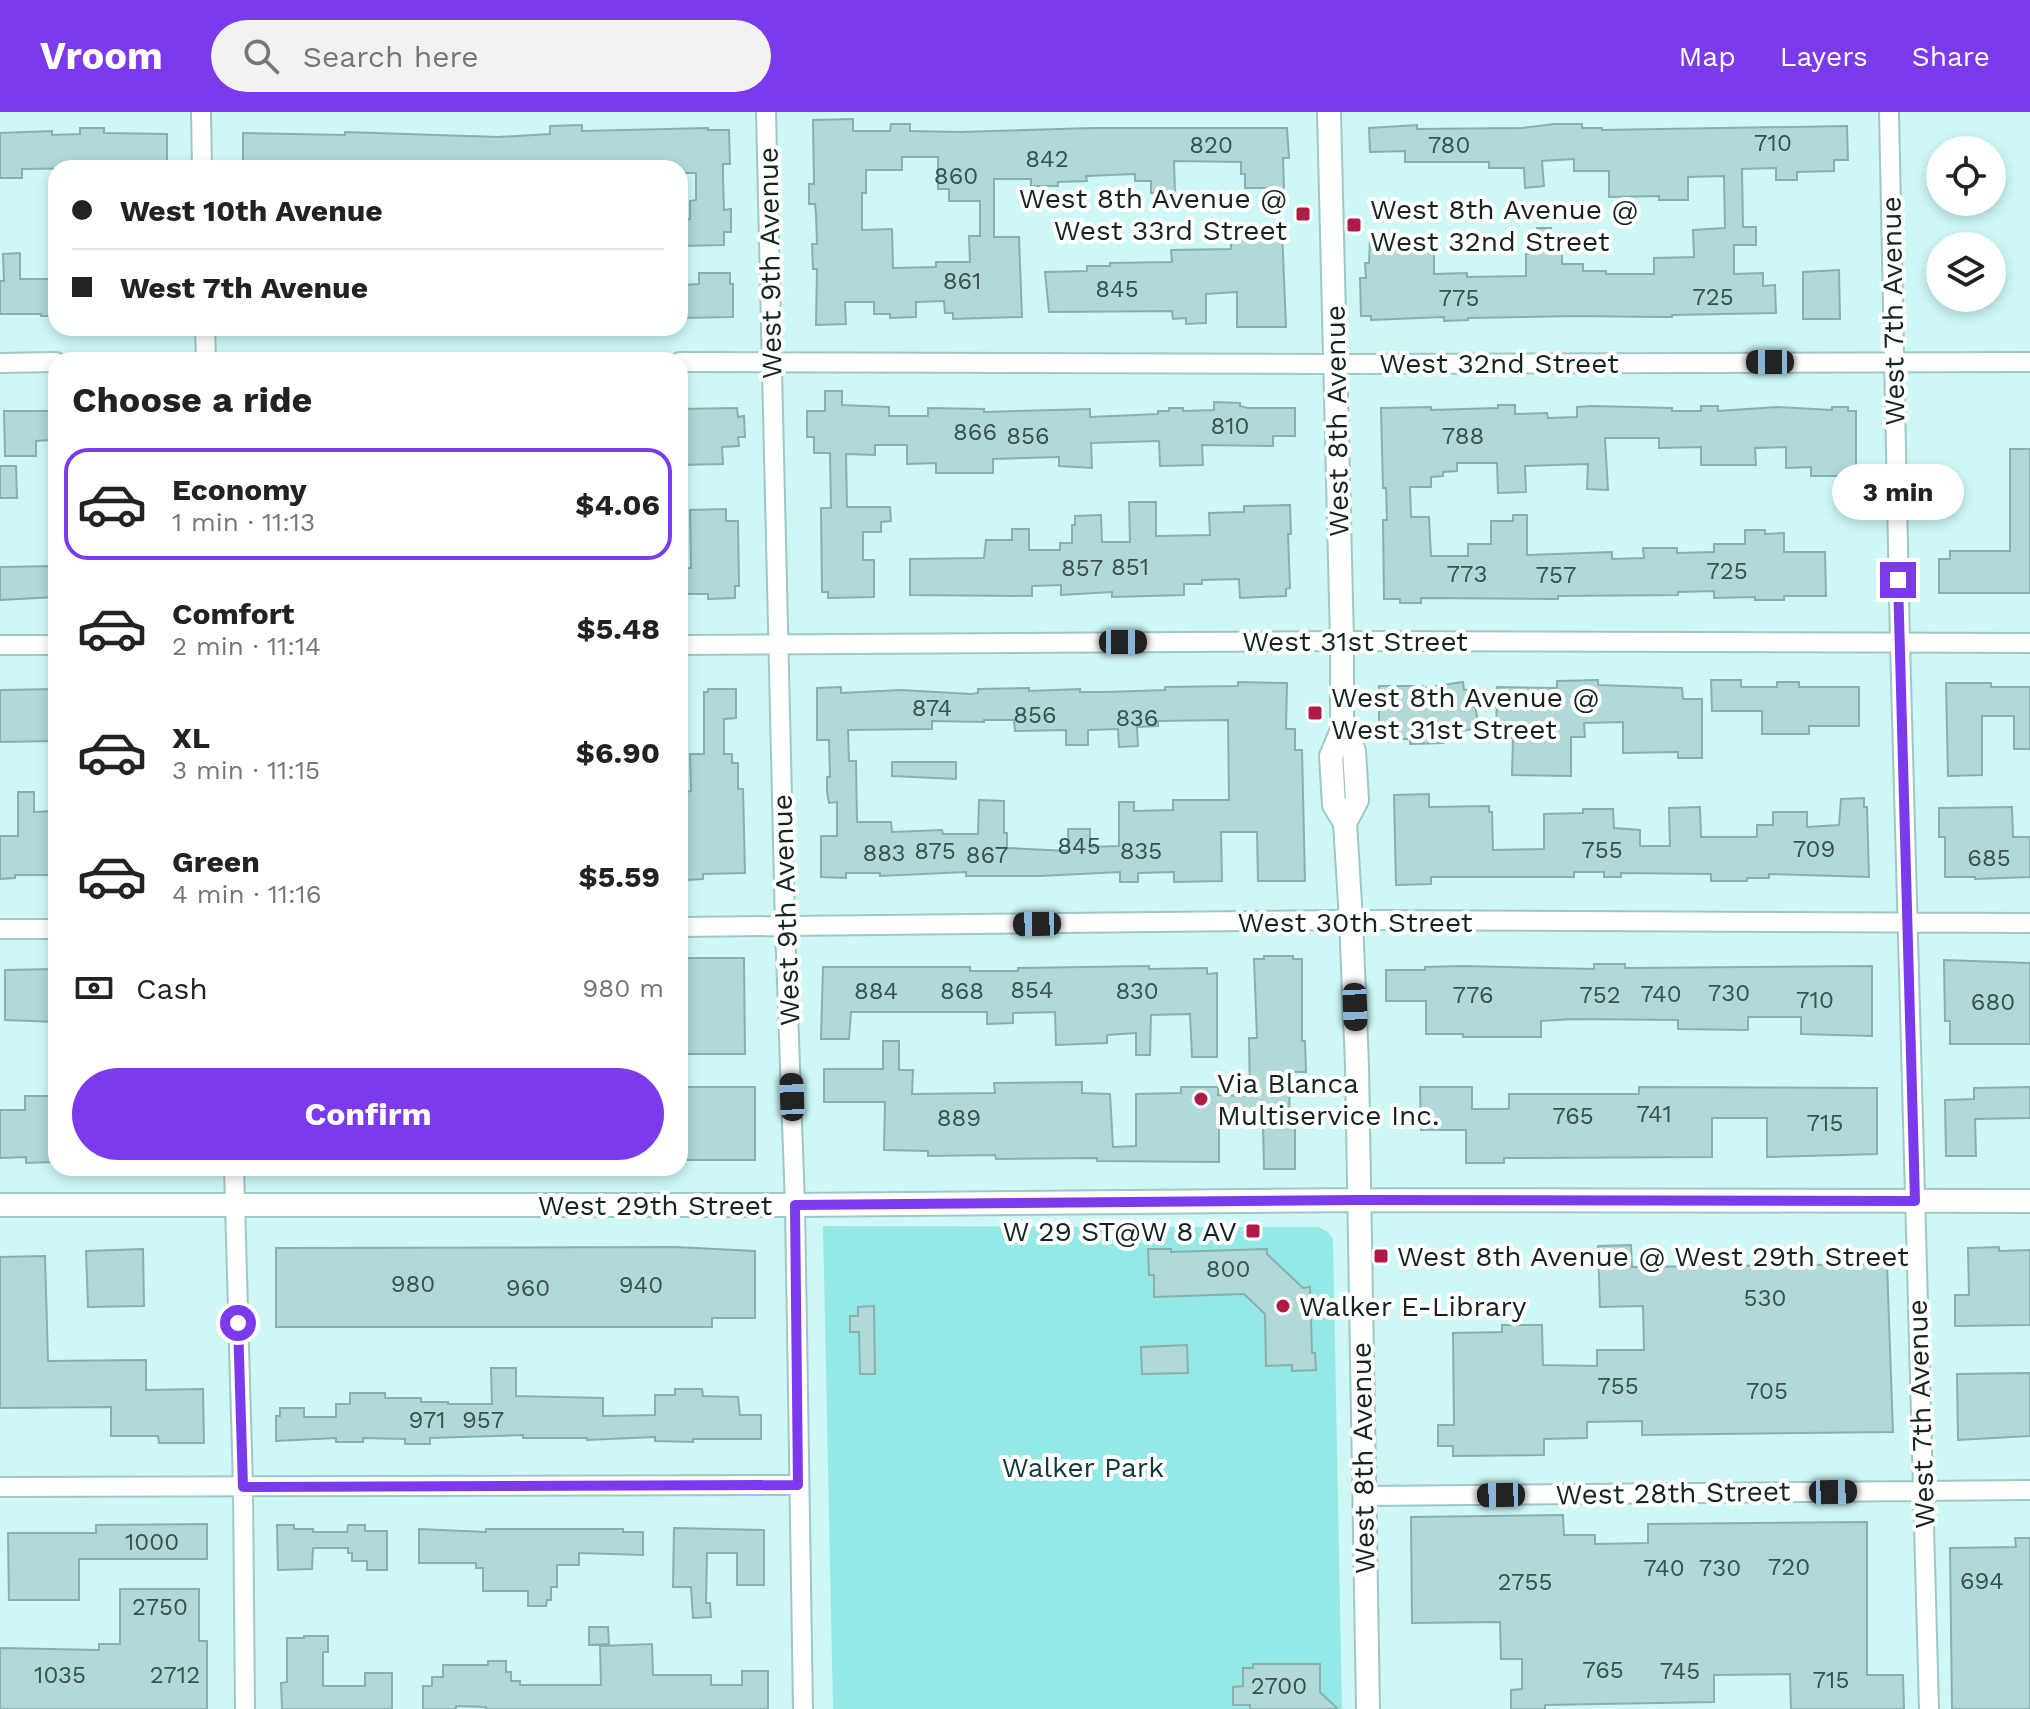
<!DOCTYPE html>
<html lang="en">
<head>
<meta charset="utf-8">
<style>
  :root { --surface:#fff; --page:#f2f2f2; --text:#222; --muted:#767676; --line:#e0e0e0; --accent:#7c3aed }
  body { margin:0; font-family:"Work Sans",sans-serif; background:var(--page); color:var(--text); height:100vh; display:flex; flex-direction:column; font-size:30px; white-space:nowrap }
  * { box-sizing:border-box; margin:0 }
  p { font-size:26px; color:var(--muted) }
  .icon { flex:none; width:44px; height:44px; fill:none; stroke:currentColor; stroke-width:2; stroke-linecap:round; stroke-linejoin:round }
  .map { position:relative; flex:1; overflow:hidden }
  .details { position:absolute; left:48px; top:240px; width:640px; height:824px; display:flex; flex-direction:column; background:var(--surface); border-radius:24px; box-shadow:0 4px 12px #0003 }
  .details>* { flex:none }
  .top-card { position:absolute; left:48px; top:48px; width:640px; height:176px; border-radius:24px; box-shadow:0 4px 12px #0003; display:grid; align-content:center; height:176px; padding:0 24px; background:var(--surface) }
  .controls { position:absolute; left:1926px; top:24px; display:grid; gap:16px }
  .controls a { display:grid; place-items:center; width:80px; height:80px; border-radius:50%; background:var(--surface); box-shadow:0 4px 12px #0003; font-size:40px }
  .end { position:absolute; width:36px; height:36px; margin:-18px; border:10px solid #7c3aed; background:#fff; box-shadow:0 0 0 4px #fff }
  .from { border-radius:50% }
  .bubble { position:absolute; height:56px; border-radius:28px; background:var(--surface); box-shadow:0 4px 12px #0003; font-size:26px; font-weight:700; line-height:56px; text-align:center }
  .car { position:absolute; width:24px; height:48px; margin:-24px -12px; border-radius:10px; box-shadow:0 0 6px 2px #0007; background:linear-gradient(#222 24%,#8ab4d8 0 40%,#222 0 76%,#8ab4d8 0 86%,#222 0) }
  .top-card b { display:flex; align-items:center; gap:28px; height:76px; font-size:30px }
  .top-card b+b { border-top:2px solid var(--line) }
  .top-card i { width:20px; height:20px; background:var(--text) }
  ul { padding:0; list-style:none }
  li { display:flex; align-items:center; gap:24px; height:112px; margin:0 16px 12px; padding:0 8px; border:4px solid transparent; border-radius:24px }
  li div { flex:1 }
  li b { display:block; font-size:30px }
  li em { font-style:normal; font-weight:700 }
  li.on { border-color:var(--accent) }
  li>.icon { width:72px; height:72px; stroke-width:1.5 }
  h2 { padding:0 24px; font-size:36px; line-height:96px }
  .pay { display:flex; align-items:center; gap:20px; height:88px; padding:0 24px; font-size:30px }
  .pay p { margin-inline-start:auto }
  .button { display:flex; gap:16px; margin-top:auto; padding:16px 24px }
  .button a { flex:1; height:92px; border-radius:48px; background:var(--accent); color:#fff; font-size:32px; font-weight:700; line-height:92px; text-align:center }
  header { display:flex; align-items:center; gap:48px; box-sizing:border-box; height:112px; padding:0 40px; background:var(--accent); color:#fff }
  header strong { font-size:38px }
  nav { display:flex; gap:44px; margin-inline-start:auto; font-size:28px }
  .search { width:560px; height:72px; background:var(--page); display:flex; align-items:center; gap:20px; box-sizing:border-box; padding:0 28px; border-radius:44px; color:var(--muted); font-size:30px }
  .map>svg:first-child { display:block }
</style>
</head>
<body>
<header>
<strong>Vroom</strong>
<div class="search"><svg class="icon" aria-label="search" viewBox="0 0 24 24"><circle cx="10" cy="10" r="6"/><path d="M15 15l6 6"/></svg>Search here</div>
<nav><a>Map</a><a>Layers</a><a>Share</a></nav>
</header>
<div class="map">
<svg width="2030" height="1597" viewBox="0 0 2030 1597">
  <rect width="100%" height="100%" fill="#cdf8f6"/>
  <path fill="#94e9e6" d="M823 1114 1318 1115 1328 1120 1333 1127 1342 1597H833Z"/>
  <path fill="#b0d9d7" stroke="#87b0ae" stroke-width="2" fill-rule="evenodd" d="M853 7V19H890L891 12H910V19L960 20 1094 16H1287L1289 46H1283L1284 76H1245V62H1241V50L1174 49 1175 81H1151V69H1135V62L1086 64 1087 69 1058 70V74H1031V67H994V125H1019L1022 205 953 207V201H945L944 189 916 190V205L890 206V202H874V190H845L846 212 816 213 817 157H813L812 132H817L816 102 815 92H809V72H814L813 8ZM902 45H938V77H949V89H980V124H969L970 150H936V155L893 156 892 117 862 118V81H866V58H902Z
    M1554 12H1582V16H1602V18L1847 14 1848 48H1834V59L1797 60V68H1776V56L1742 57 1743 115H1756V133H1734V162L1763 161V174L1775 173 1776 201 1672 203V205H1656L1578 204 1468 206V208L1444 209V205L1371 208V204H1361L1360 166H1366L1365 151H1369L1370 127H1394V138L1434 137V162L1467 161V165L1526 164V142L1537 141V116H1551V141H1562V152H1583V159H1606V162H1654V146L1694 145 1693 118 1725 116 1724 64 1688 65V88H1659V84L1609 85V59H1574V47L1542 49 1544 74 1525 76 1524 56H1489V50H1405V39L1370 40 1369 16 1417 13V17L1521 16Z
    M582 13V19L708 16V18H729L730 52H723V65L724 98 731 97V120H724V133L680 134V108L690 107V89L696 88V61H680V56H243V21L345 23V20L498 25 550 22V14Z
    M80 16H104V21L167 22V55L22 57V66H0V21L52 19V23L80 22Z
    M1282 118 1286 215H1237V180L1206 182V211L1186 212V206L1173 207 1172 199 1049 200 1045 160 1087 159V154H1110V151L1172 150 1171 138 1231 137V119Z
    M20 141V167H56L55 204H41V202H0V169H4L3 142Z
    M1839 158 1840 207H1803V160Z
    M699 161H730V172H733V205L680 206 682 173 699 172Z
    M825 279H842V293L889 295V304H928V296L984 297V300L1090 297V305L1158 302V299H1169V296H1183V299L1214 298V290L1240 291V294L1248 296H1295V324H1273V334L1202 333 1203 353 1160 354 1159 329 1091 331 1092 356 1059 354V345L993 347V361H936V351L907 352V333H875V343L846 342 847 395H890L891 409 881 410V420H863V448H874V485L828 486V480H822L821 396H831L830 341H814V325H807V299H825Z
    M1498 293H1515V302L1547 301 1548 306 1577 305V295L1592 294 1672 296V299H1701V294H1718V299L1777 295 1832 298V295H1848V299H1856V364H1811V355L1786 356V335L1755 336 1756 353H1701V335L1659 336V326H1605L1608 378 1587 377 1588 352 1525 354 1526 380 1498 381 1497 351H1457V359L1443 360V364L1431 365V375H1410L1411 405H1429L1431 444H1468V432H1491V409H1513V403H1527V443L1612 440V447L1644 446 1643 436H1677V441L1714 440V432H1745V418H1765V422L1784 421V440H1825L1826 484H1784V488H1755V485L1714 486V479L1678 480V483L1558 484V487L1421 486V491H1400V487H1384L1383 408H1387L1386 376H1383L1381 296 1431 295V298L1498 296Z
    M737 296 738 305 744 304 745 325H738L739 334 722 335 723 352 680 353V297Z
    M4 299H49L50 328 36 329V344H5Z
    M2010 337H2030V481H1939V447H1950V439H2010Z
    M0 354H16L17 386H0Z
    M1129 390H1156V424L1210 423 1209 401 1244 400V394L1290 393 1291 422H1288L1290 476 1286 477V484L1240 486 1239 467 1202 468V472H1184V483L1112 485V480L1061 483V473L1032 474V484L910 483V447L984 446 986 428H1012V417H1029V438H1060V431H1072V413H1075V404L1101 403 1102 430H1130Z
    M726 397V409H738L739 474H735V486L708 487V482H680V456H691L690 398Z
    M56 454V485L0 488V455Z
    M1598 568V573L1682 576 1683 587H1702V646H1678V640L1623 641V610L1584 611 1585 625H1571V664L1512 663 1513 626H1496L1497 575 1557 576V569Z
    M1711 568H1741V575H1777V570H1799V575H1859V614H1809V622H1762V599H1712Z
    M1238 570 1287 571 1286 617H1295V638H1302L1305 769H1258L1257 720H1221L1222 769 1174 770V760L1138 761V770H1120V760L1040 764H966V760L880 764V761H846V766L821 765V724H837V690L829 691 827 680V665H830L829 628H817V576L841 575V581L901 578 971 582 978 581V577L1029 576V579L1080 577V580H1106L1165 578V575L1238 574ZM984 608H1014L1015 619 1066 618V633H1088V618L1118 617 1119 635 1138 634 1137 615 1158 614V609L1228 608 1229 688H1173V698L1134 699V690H1119V734L1090 735V717H1068L1069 739 1007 736V721H1004V689L979 688 978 722H943L942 718 892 720 891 710H857L856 649H849L848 618 932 617V609L984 610Z
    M1463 570 1464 578 1472 577 1479 616 1443 622V631L1410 632V627H1379V574H1423V576Z
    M1946 571H1991V575H2030V637H2014V604H1982V663L1948 664Z
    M56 577V629L0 630V578Z
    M708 577H736V606L724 607V642H732V651H738V677H743L745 761 703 762V767L687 768V760H680V705H686V680L691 679 690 642H704V580H708Z
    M892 650H956V667L892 664Z
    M18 680H34V700L56 699V763H15V766L0 767V724H18Z
    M1429 682V695L1489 694V700H1492L1493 738 1544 737V702L1583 701V697H1613L1614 716 1640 718V734H1670L1669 696 1700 695 1701 725H1757V713H1773V700H1807V715L1839 713 1841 687 1864 686V695H1867L1869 765 1769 762V766H1747V769H1711V762L1621 761V765H1604V760H1574V765H1431V772L1396 773 1394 683Z
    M2012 695 2013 725H2030V765L1975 767V765H1945V725H1939V696Z
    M1264 844H1293V847H1302V929H1305L1306 960H1290L1289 1015H1295V1057H1264L1263 1012 1219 1011V1050L1097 1049V1046L996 1047 995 1043 928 1044V1039L884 1038 885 990H824V957H883V929H899V958H913L912 982 995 981 994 971 1082 970V981L1110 982 1113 1035 1136 1034V982L1181 981V975H1218V983L1250 984 1249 926H1257L1254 847H1264Z
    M685 846H744L745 942H686Z
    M1944 848 2030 851V932H1950V909H1945Z
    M1594 852H1625V856L1872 854V924L1801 922V905H1748V918L1678 917V908L1573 907 1541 909V925H1463V922H1426V889H1386V858H1425V855L1463 854 1594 857Z
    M1149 854V857L1207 856V862L1217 861V945H1192L1190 902 1151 903 1150 943H1136V921L1107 923V931L1056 933 1055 900 1013 901V911L987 912V900H851L849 927H821L823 855H970V859H1018V856Z
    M56 857V910L5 908V858Z
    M680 975H755V1048H680Z
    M1420 975H1472V997H1509V982H1639V975L1877 976V1042L1767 1045V1006H1712V1045L1504 1046V1051H1466V1018H1421Z
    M2030 975V1006L1975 1007 1976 1044H1946L1945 988 1974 987V976Z
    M25 984H52V1050L26 1051V1045L0 1046V998H25Z
    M1631 1133 1632 1155 1887 1152 1893 1320 1642 1323V1309L1587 1310V1326L1544 1327V1343L1453 1344V1334H1438V1313H1454L1453 1221 1502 1220V1213H1542L1543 1253 1597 1254V1238H1644L1643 1194 1600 1195 1598 1134Z
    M675 1135 755 1139V1206H712V1215H276V1136Z
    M1999 1135V1139L2030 1138V1213L1955 1214V1183H1969L1968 1136Z
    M143 1137 144 1194 88 1195 86 1139Z
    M1148 1137H1171V1140L1267 1137V1142L1303 1176 1310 1175 1312 1241H1315L1316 1258 1292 1259V1253L1266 1254 1265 1202 1244 1182 1154 1185V1163H1149Z
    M45 1144 48 1249 146 1248V1278L203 1277 204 1331H159L158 1324H111V1295L0 1296V1145Z
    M874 1194 875 1262H860L859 1220H850V1204H858V1195Z
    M1187 1233 1188 1261 1142 1262 1141 1235Z
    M491 1256H516V1284L603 1286V1304L655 1303V1283H675V1277H702L703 1284 738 1285 740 1303H761V1327H693V1330L655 1329V1325L587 1328V1326H523V1323L430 1326V1332H405V1327L363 1326V1330H336V1326L276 1329V1304H280V1296H304V1305H336V1292H350V1281H385V1286H421V1290H448V1292H492Z
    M2030 1261V1324L1958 1328 1957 1262Z
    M1563 1403 1564 1423H1595V1432L1648 1431V1412L1867 1410V1563H1903L1904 1597H1791L1790 1562 1714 1563V1590L1545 1593V1597H1511V1578L1522 1577V1547H1501L1500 1510 1412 1511 1411 1405Z
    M207 1412V1447H79V1488H9L8 1421H96V1413Z
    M277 1413H294V1417H313V1420H347L348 1413H365V1419H387V1458H367V1449H352V1441H348V1436H313L312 1457 278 1458Z
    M674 1416 764 1418V1473H737V1441H707L706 1491H710L711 1505 693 1506 691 1475H673Z
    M419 1417 486 1420V1417H623V1420H643V1443L579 1441V1453H557V1475H551V1488H547L546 1494H528V1479H483V1456H476V1451H419Z
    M2015 1426H2030V1597H1952L1950 1436 2016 1435Z
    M120 1477H199V1529H207V1597H0V1536L99 1538V1532H120Z
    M589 1515H608L609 1532 589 1533Z
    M304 1524H328V1540H323V1574H365V1561H392V1597H282L281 1571 287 1570V1526H304Z
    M652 1532 653 1563H711V1573H742V1559H768V1597H486V1595L456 1594V1597H423V1574H432V1565H443V1553H488V1549H506V1560H511V1569H520V1573H601L600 1534Z
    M1253 1552H1320V1580L1338 1597H1250V1593H1233V1575L1243 1574V1556H1253Z"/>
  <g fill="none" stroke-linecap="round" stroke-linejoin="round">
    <g stroke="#9ec7c5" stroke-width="22">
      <path id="minor" d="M201 0 202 56
        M766 0 785 815 795 1093 803 1597
        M1889 0 1900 531 1929 1597
        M205 216 206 248
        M680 250 1337 252 2030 250
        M0 251 56 250
        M0 533H56
        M680 533 1342 529 2030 531
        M680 815 1351 808 2030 811
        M0 817H56
        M234 1056 243 1375 245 1597
        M0 1375 798 1373
        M1364 1384 2030 1378"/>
    </g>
    <g stroke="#9ec7c5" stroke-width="26">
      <path id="tertiary" d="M1329 0 1342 529V618L1331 644 1334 693 1345 711 1351 808 1357 953 1368 1597
        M1342 618 1354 639 1357 688 1345 711
        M0 1093H795L1358 1088 2030 1089"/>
    </g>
    <use href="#minor" stroke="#fff" stroke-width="18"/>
    <use href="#tertiary" stroke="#fff" stroke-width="22"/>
  </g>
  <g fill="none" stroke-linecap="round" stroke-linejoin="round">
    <path stroke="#7c3aed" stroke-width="10" d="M238 1211 243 1375 798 1373 795 1093 1358 1088 1915 1089 1898 468"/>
  </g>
  <g fill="#af1b44" stroke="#fff" stroke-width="3">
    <rect x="1295" y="94" width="16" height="16" rx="4"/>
    <rect x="1346" y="105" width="16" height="16" rx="4"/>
    <rect x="1307" y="593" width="16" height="16" rx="4"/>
    <circle cx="1201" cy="987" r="8"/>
    <rect x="1245" y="1111" width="16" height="16" rx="4"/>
    <rect x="1373" y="1136" width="16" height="16" rx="4"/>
    <circle cx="1283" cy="1194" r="8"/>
  </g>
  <g text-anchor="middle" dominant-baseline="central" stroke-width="8" stroke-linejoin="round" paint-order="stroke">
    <g font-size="24" fill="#3a5150">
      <text x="1773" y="31">710</text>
      <text x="1211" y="33">820</text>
      <text x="1449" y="33">780</text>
      <text x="1047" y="47">842</text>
      <text x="956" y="64">860</text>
      <text x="962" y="169">861</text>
      <text x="1117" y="177">845</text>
      <text x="1713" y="185">725</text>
      <text x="1459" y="186">775</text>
      <text x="1230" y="314">810</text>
      <text x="975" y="320">866</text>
      <text x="1028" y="324">856</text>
      <text x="1463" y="324">788</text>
      <text x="1130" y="455">851</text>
      <text x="1082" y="456">857</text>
      <text x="1727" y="459">725</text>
      <text x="1467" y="462">773</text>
      <text x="1556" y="463">757</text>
      <text x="932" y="596">874</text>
      <text x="1035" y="603">856</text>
      <text x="1137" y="606">836</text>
      <text x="1079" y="734">845</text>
      <text x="1814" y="737">709</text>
      <text x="1602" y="738">755</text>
      <text x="935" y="739">875</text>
      <text x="1141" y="739">835</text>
      <text x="884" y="741">883</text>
      <text x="987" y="743">867</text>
      <text x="1989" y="746">685</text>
      <text x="1032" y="878">854</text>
      <text x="876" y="879">884</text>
      <text x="962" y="879">868</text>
      <text x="1137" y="879">830</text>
      <text x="1729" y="881">730</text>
      <text x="1661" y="882">740</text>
      <text x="1473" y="883">776</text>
      <text x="1600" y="883">752</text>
      <text x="1815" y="888">710</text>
      <text x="1993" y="890">680</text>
      <text x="1654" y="1002">741</text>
      <text x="1573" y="1004">765</text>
      <text x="959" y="1006">889</text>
      <text x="1825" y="1011">715</text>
      <text x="1228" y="1157">800</text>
      <text x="413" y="1172">980</text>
      <text x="641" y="1173">940</text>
      <text x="528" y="1176">960</text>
      <text x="1765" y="1186">530</text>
      <text x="1618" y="1274">755</text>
      <text x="1767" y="1279">705</text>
      <text x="427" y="1308">971</text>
      <text x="483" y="1308">957</text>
      <text x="152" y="1430">1000</text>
      <text x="1789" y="1455">720</text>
      <text x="1664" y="1456">740</text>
      <text x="1720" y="1456">730</text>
      <text x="1982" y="1469">694</text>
      <text x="1525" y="1470">2755</text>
      <text x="160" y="1495">2750</text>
      <text x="1603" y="1558">765</text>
      <text x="1680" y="1559">745</text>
      <text x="60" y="1563">1035</text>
      <text x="175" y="1563">2712</text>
      <text x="1831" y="1568">715</text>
      <text x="1279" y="1574">2700</text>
    </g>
    <g font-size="28" fill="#132423" stroke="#fff" text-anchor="start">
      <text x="1287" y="86" text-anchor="end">West 8th Avenue @<tspan x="1287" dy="32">West 33rd Street</tspan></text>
      <text x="1370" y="97">West 8th Avenue @<tspan x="1370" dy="32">West 32nd Street</tspan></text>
      <text x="1331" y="585">West 8th Avenue @<tspan x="1331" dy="32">West 31st Street</tspan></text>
      <text x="1217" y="971">Via Blanca<tspan x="1217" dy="32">Multiservice Inc.</tspan></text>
      <text x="1237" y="1119" text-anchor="end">W 29 ST@W 8 AV</text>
      <text x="1397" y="1144">West 8th Avenue @ West 29th Street</text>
      <text x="1299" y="1194">Walker E-Library</text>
    </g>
    <g font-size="28" fill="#132423" stroke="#fff">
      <text transform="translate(770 151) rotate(-91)">West 9th Avenue</text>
      <text transform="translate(1893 199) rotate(-91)">West 7th Avenue</text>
      <text x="1499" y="251">West 32nd Street</text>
      <text transform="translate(1337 309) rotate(-91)">West 8th Avenue</text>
      <text x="1355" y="529">West 31st Street</text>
      <text transform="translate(786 798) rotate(-92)">West 9th Avenue</text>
      <text x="1355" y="810">West 30th Street</text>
      <text x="655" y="1093">West 29th Street</text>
      <text transform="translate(1921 1302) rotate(-92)">West 7th Avenue</text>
      <text transform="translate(1363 1346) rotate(-91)">West 8th Avenue</text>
      <text transform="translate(1673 1381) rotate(-1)">West 28th Street</text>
    </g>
    <g font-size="28" fill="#0e3b3a" stroke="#fff">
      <text x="1083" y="1355">Walker Park</text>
    </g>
  </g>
</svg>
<div class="controls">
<a><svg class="icon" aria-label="locate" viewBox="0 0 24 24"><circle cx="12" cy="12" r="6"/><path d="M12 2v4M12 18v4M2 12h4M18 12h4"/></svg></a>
<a><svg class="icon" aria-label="layers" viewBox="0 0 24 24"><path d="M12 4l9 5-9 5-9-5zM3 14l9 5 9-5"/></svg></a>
</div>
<i class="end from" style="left:238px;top:1211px"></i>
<i class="end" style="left:1898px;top:468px"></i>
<div class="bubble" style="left:1832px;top:352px;width:132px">3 min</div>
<i class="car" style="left:1770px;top:250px;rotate:270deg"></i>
<i class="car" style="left:1123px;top:530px;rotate:90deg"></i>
<i class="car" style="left:1037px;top:812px;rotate:269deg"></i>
<i class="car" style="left:1355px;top:895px;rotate:178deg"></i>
<i class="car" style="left:792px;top:985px;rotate:358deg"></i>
<i class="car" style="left:1833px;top:1380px;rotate:89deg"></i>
<i class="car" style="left:1501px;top:1383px;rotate:269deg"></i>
<div class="top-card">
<b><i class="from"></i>West 10th Avenue</b>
<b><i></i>West 7th Avenue</b>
</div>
<section class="details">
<h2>Choose a ride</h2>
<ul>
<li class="on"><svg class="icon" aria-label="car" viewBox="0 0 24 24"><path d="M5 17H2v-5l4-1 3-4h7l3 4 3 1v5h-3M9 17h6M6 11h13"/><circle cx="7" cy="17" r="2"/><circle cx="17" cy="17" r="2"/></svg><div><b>Economy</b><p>1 min · 11:13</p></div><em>$4.06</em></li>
<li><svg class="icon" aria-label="car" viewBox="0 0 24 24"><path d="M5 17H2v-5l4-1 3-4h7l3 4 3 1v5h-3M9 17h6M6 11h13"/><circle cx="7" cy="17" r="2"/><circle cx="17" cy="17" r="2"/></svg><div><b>Comfort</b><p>2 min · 11:14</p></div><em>$5.48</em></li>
<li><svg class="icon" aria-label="car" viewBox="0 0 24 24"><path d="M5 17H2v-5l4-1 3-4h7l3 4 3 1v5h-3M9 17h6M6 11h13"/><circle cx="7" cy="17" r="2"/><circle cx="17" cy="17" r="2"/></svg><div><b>XL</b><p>3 min · 11:15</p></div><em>$6.90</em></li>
<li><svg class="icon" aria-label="car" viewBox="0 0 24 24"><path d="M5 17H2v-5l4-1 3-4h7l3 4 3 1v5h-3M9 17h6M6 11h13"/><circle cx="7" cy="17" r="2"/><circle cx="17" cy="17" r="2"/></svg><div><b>Green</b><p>4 min · 11:16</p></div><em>$5.59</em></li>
</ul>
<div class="pay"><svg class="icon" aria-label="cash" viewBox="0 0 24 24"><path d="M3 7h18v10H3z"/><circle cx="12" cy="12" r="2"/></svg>Cash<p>980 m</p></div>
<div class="button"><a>Confirm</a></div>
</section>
</div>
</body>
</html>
